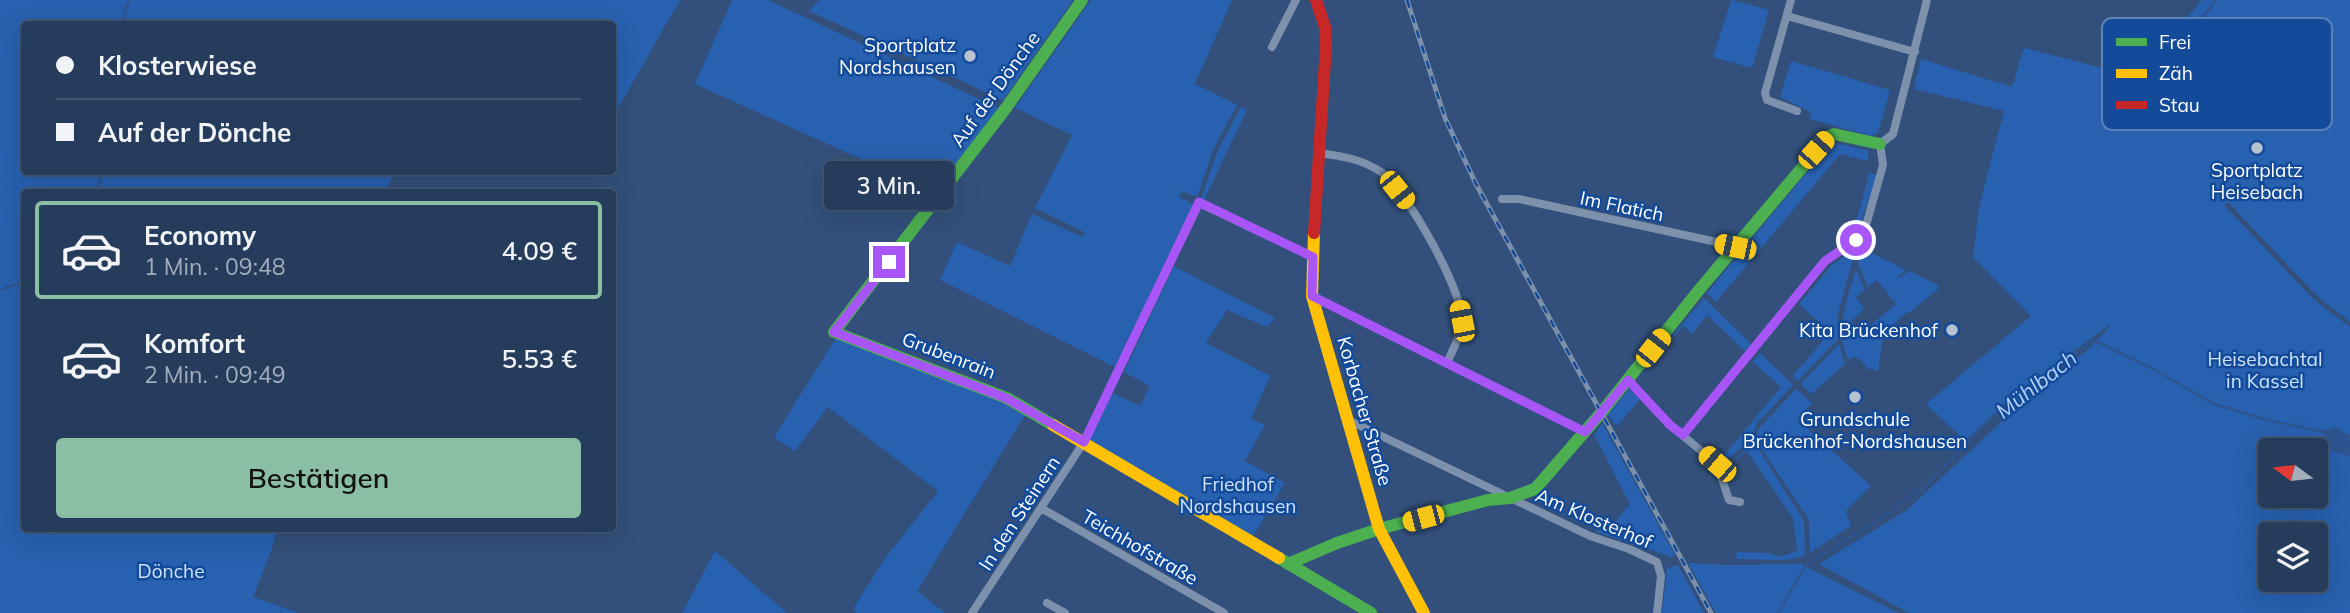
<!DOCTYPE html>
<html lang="de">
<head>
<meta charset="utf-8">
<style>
  :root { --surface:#263c5c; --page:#2e4362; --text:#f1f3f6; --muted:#a4adbb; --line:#425672; --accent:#8abfa5 }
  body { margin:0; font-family:Mulish,sans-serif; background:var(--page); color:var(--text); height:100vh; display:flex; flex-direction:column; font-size:26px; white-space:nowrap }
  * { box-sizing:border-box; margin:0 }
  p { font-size:23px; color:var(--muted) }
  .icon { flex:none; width:38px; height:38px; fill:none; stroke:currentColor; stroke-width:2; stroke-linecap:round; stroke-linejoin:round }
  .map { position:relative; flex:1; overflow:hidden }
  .side { position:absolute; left:21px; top:189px; width:595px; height:343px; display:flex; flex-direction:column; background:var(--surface); border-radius:7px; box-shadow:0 7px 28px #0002,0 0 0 2px var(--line) }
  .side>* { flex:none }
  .hud { position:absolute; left:21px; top:21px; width:595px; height:154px; border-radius:7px; box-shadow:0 7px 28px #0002,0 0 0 2px var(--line); display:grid; align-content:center; height:154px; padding:0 35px; background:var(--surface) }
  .needle { width:46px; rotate:285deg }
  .controls { position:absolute; left:2258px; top:438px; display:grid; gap:14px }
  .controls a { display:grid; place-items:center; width:70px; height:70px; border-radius:7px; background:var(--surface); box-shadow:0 7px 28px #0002,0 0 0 2px var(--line); font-size:35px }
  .end { position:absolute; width:32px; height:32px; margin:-16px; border:9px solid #a855f7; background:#fff; box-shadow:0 0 0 4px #fff }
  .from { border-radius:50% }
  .bubble { position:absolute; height:49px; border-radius:7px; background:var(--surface); box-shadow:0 7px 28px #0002,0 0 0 2px var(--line); font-size:23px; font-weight:600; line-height:49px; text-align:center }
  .car { position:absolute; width:21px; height:42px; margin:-21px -10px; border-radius:9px; box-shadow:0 0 5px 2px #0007; background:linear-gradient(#f5c518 24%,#345 0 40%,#f5c518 0 76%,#345 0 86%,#f5c518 0) }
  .hud b { display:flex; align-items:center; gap:24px; height:66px; font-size:26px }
  .hud b+b { border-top:2px solid var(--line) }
  .hud i { width:18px; height:18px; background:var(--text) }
  ul { padding:12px 0 0; list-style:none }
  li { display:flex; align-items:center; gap:21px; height:98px; margin:0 14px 10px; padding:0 21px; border:4px solid transparent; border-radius:7px }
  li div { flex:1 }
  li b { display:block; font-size:26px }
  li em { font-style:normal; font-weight:600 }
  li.on { border-color:var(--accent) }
  li>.icon { width:63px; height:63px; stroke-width:1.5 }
  .button { display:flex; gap:14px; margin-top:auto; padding:14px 35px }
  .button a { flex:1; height:80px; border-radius:7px; background:var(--accent); color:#111; font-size:28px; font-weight:600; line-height:80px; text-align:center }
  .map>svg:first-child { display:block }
</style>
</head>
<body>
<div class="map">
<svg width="2350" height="613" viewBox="0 0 2350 613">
  <rect width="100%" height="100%" fill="#32507b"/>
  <path fill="#2861b0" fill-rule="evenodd" d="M0 0H680L613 117 612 24H24V172H395L385 192H24V528L277 529 272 548 253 597 298 613H0Z
    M732 0H768L998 108 972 144 932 191 695 84Z
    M819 0H1073L1003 100 809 11Z
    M1091 0H1232L1195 84 1237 105 1213 150 1197 197 1182 191 1179 197 1193 204 1115 367 940 280 957 242 1010 266 1032 214 1082 237 1086 233 1035 208 1072 135 1015 108Z
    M1731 0 1769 10 1752 68 1713 57Z
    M2202 0H2350V322L2316 295 2228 202 2224 205 2312 298 2350 327V613H1909L1819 564 1907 510 2016 408 2091 347 2113 322 2008 400 1965 441 1926 404 2031 316 1973 257 1979 207 2004 111 1914 89 1921 59 2012 87 2024 48 2138 77ZM2270 450H2315V495H2270ZM2270 534H2315V579H2270Z
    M1791 61 1890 90 1878 133 1871 136 1810 119 1811 112 1780 97Z
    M1241 107 1247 110 1204 200 1201 199 1218 150Z
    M1836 143 1869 151 1867 161 1840 154 1716 302 1707 293 1827 148Z
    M1869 173 1877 175 1857 233 1853 236 1852 232 1861 206Z
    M1856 248 1838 314V339L1798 381 1793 376 1830 332 1799 304 1832 265Z
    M1863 249 1906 270 1898 277 1899 278 1909 271 1938 285 1937 290 1909 313 1907 312 1889 329 1891 331 1883 339 1878 370 1876 372 1873 369H1868L1861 360 1853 357 1849 360C1833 331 1848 298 1856 269L1865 290 1856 297 1864 309 1851 322 1856 328 1861 323 1866 329 1896 304 1885 291 1888 288 1884 289 1877 280 1868 287 1858 264Z
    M1174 266 1275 318 1267 327 1227 310 1206 343 1270 376 1251 419 1265 425 1245 461 1285 483 1250 541 1084 442 1113 393 1140 406 1150 386 1124 372Z
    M1704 298 1751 344 1745 351 1707 315 1692 334 1683 326 1670 341 1669 340Z
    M836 338 1028 410 917 591 945 613H857L853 609 886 557 938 491 828 407 795 451 774 437Z
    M1839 344 1845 364 1811 394 1801 384Z
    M1760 353 1793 385 1756 424 1753 437 1723 464 1720 460 1781 387 1753 362Z
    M1629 389 1640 399 1617 426 1608 415Z
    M1796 389 1812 403 1797 419 1871 486 1846 511 1851 526 1810 553 1809 520 1758 443 1757 431 1760 427Z
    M1602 423 1675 555 1672 557 1593 531 1610 529 1630 504 1594 435Z
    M1754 442 1804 521 1805 556 1785 560 1736 559 1737 552 1768 553 1780 557 1797 551 1793 518 1747 451 1726 468Z
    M715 551 787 613H682Z
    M1688 563 1728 565 1801 564 1899 613H1716Z
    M1678 565 1704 613H1662L1667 568Z"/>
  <path fill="#2e558f" d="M2335 427 2350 435V456L2330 451 2322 431Z"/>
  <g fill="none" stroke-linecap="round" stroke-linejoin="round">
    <path stroke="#2e558f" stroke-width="2.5" d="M121 24 129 0
      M2134 104 2216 0
      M95 192 104 172
      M0 290 24 281
      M1778 613 1805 566 1897 508 1901 503 1927 485 1988 421 2091 342H2097L2153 369 2214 404 2267 420 2324 432"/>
    <path stroke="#7d91ad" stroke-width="8" d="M1791 0 1765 93 1767 100 1797 111
      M1787 16 1915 52
      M1272 47 1296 0
      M1319 153C1341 156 1362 159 1381 172 1406 189 1464 292 1462 322 1461 336 1452 351 1447 363
      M1502 199H1519L1735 246
      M1312 296 1585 432
      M1628 380 1670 425 1717 464 1729 500 1740 502
      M1348 420 1590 536 1629 549 1657 562 1661 576 1657 613
      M1683 435 1825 261 1856 240 1865 229 1883 165 1880 144 1893 134 1927 0
      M1041 508 1224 613
      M1047 603 1065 613
      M972 613 1084 442 1199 203 1313 257"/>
    <path stroke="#4caf50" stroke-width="12" d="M1053 425 1007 398 834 332 1006 108 1082 0
      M1279 558 1371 613
      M1288 564 1337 543 1379 529 1488 500 1510 498 1535 489 1601 413 1699 290 1828 137 1834 134 1880 144"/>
    <path stroke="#ffc107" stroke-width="12" d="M1314 233 1312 296 1379 529 1424 613
      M1053 425 1279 558"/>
    <path stroke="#c62828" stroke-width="12" d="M1314 233 1326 45 1325 27 1316 0"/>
    <g stroke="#7d90ab" stroke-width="5">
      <path id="rail" d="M1407 0 1445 118 1476 184 1711 613"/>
    </g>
    <use href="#rail" stroke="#134b9a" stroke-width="2.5" stroke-dasharray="8" stroke-linecap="butt"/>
  </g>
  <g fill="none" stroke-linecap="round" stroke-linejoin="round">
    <path stroke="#a855f7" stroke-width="9" d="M889 262 834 332 1006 398 1084 442 1199 202 1313 257 1312 296 1585 432 1628 380 1670 425 1683 435 1825 261 1856 240"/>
  </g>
  <g fill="#b7c2d1" stroke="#134b9a" stroke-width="2.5">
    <circle cx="970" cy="56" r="7"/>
    <circle cx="2257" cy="148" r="7"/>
    <circle cx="1952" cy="330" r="7"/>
    <circle cx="1855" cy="397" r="7"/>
  </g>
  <g text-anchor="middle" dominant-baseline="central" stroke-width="5" stroke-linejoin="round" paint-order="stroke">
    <g font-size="19" fill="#fff" stroke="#134b9a" text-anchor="end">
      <text x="956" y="45">Sportplatz<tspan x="956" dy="22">Nordshausen</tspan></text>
      <text x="2257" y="170" text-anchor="middle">Sportplatz<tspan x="2257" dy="22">Heisebach</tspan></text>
      <text x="1938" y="330">Kita Brückenhof</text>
      <text x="1855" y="419" text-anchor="middle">Grundschule<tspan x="1855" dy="22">Brückenhof-Nordshausen</tspan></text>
    </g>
    <g font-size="19" fill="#fff" stroke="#134b9a">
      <text transform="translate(995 89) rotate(-54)">Auf der Dönche</text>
      <text transform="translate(1622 206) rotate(12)">Im Flatich</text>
      <text transform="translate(949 355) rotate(21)">Grubenrain</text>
      <text transform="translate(1365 411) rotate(74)">Korbacher Straße</text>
      <text transform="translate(1019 513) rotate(-57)">In den Steinern</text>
      <text transform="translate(1594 518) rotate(23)">Am Klosterhof</text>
      <text transform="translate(1140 547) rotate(30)">Teichhofstraße</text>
    </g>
    <g font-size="19" fill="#cfe3fd" stroke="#134b9a">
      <text x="2265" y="359">Heisebachtal<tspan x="2265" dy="22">in Kassel</tspan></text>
      <text x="1238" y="484">Friedhof<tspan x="1238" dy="22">Nordshausen</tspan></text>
      <text x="171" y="571">Dönche</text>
    </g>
    <g font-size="21" font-style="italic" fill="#b4d2fa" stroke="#134b9a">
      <text transform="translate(2036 384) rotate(-38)">Mühlbach</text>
    </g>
  </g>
  <rect x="2102" y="18" width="230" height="112" rx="10" fill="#134b9a" stroke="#5a81b8" stroke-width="2"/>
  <rect x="2116" y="38" width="31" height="8" fill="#4caf50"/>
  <rect x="2116" y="69" width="31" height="9" fill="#ffc107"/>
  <rect x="2116" y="101" width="31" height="8" fill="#c62828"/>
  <g font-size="19" fill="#fff">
    <text x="2159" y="49">Frei</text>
    <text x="2159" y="80">Zäh</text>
    <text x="2159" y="112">Stau</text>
  </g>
</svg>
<div class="controls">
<a><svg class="needle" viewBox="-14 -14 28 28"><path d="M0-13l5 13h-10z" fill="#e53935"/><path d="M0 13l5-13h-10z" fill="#a4adbb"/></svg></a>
<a><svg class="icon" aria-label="layers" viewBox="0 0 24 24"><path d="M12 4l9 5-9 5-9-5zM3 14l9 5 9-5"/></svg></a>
</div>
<i class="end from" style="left:1856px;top:240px"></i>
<i class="end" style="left:889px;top:262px"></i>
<div class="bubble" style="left:824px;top:161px;width:130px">3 Min.</div>
<i class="car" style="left:1816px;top:150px;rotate:42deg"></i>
<i class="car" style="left:1397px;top:190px;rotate:141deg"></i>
<i class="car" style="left:1735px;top:247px;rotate:282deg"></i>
<i class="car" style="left:1462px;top:321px;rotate:349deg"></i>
<i class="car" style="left:1653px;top:348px;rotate:38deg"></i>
<i class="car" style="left:1717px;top:464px;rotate:311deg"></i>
<i class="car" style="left:1423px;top:518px;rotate:255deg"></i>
<div class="hud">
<b><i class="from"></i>Klosterwiese</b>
<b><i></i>Auf der Dönche</b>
</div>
<section class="side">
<ul>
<li class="on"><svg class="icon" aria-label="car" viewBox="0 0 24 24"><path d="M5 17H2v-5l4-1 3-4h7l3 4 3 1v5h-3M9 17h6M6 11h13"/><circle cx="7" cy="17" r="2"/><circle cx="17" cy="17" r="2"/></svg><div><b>Economy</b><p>1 Min. · 09:48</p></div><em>4.09 €</em></li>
<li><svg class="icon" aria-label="car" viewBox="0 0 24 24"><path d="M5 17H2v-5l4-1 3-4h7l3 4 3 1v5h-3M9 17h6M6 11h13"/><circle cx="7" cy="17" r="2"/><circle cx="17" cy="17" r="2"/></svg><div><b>Komfort</b><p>2 Min. · 09:49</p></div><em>5.53 €</em></li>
</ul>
<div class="button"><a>Bestätigen</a></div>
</section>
</div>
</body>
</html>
